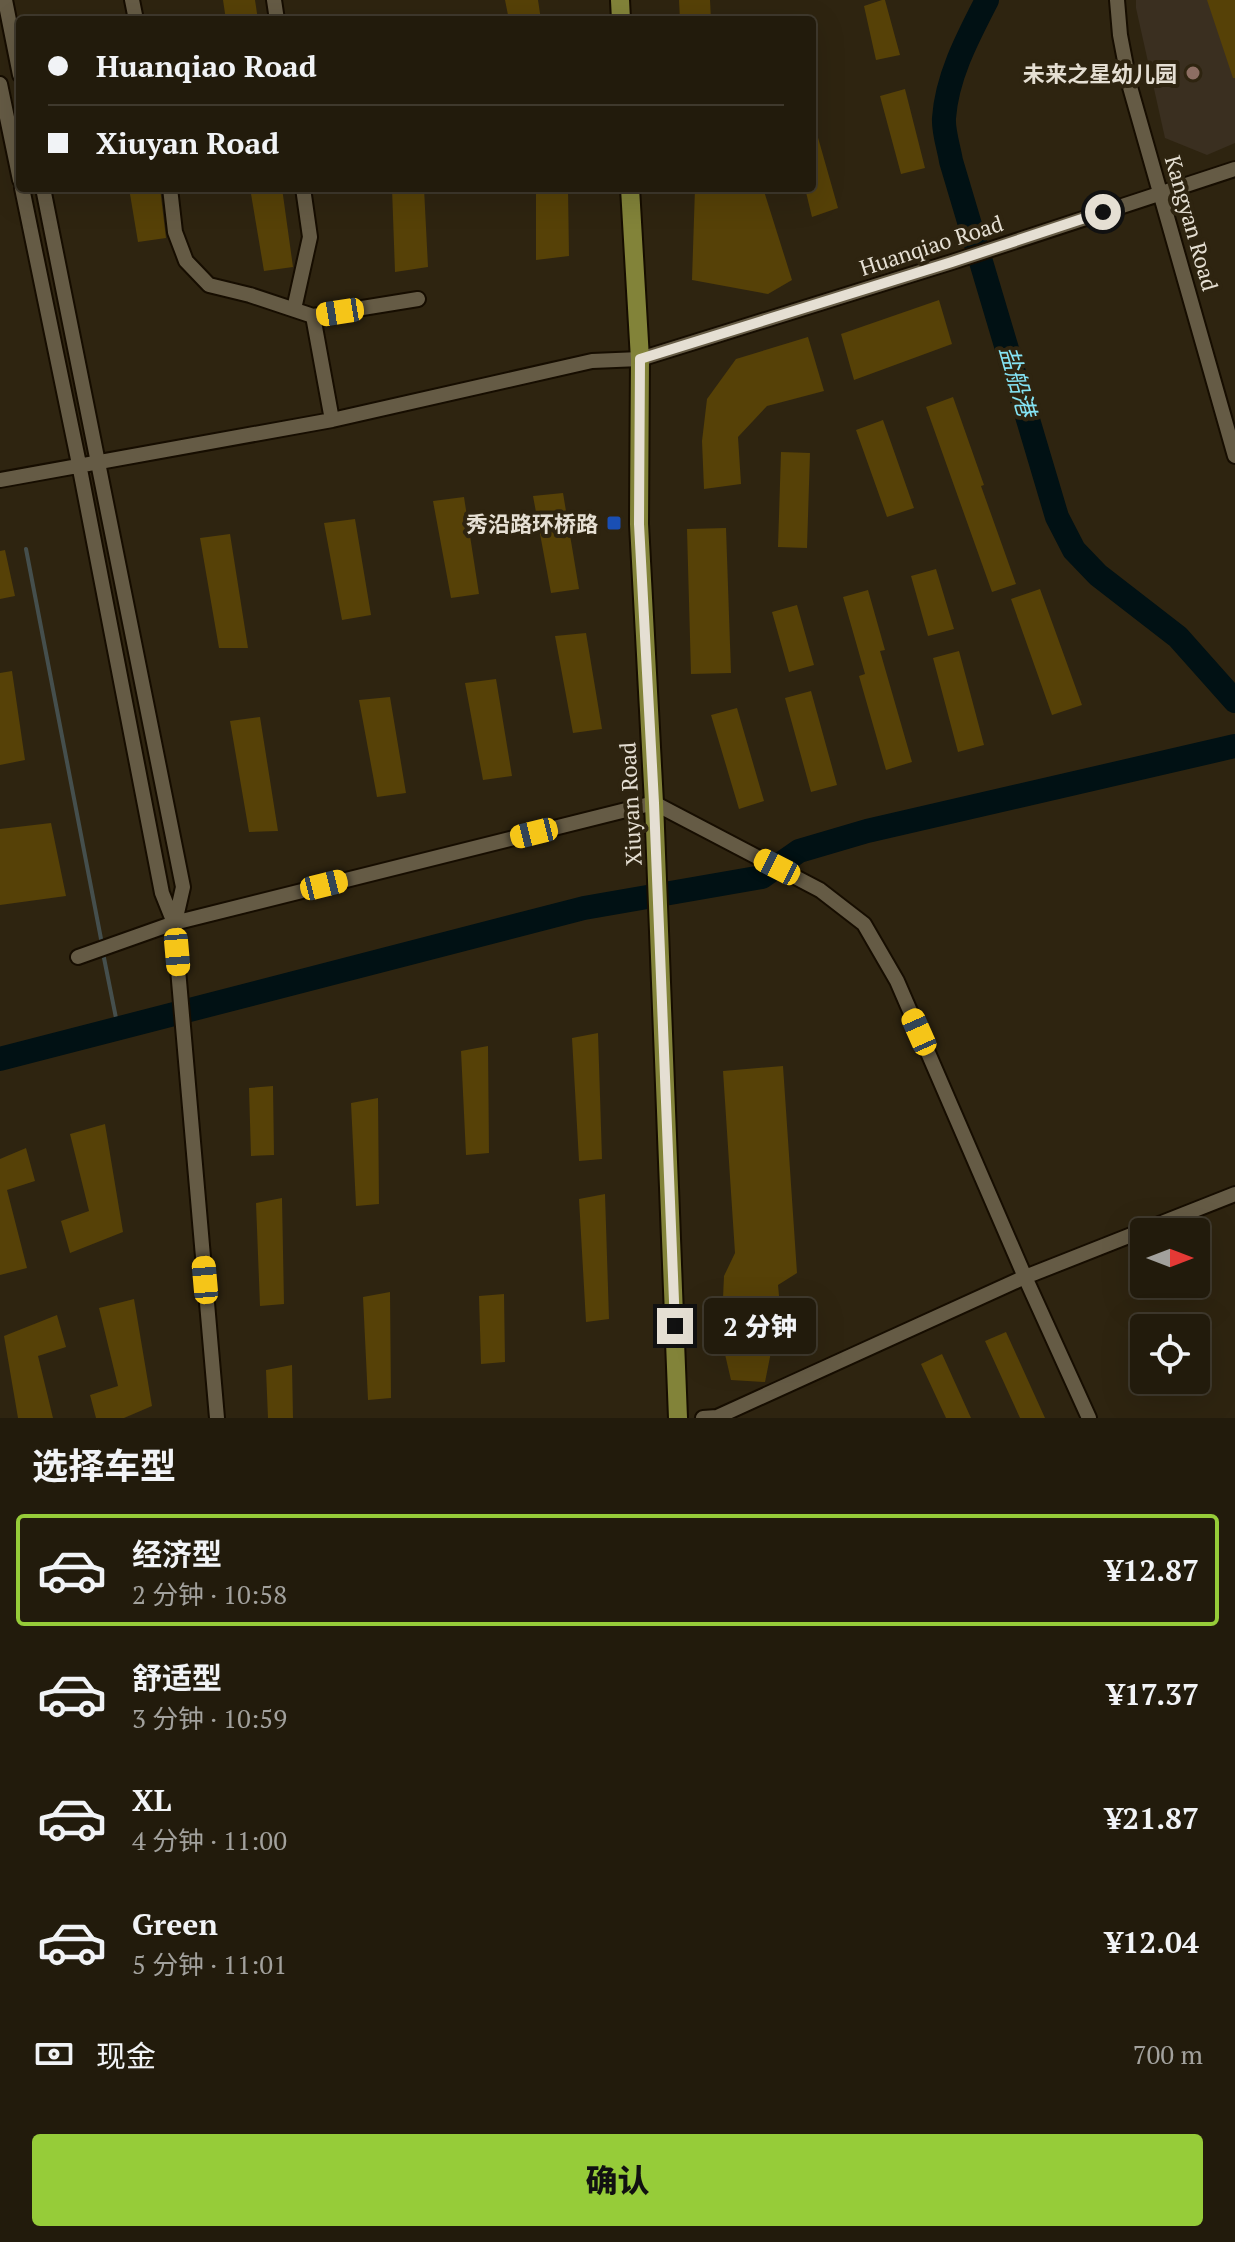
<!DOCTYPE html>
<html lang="zh">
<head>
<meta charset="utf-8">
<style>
  :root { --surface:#221b0c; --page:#2e281a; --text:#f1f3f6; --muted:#a2a19d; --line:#3f392d; --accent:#96cc39 }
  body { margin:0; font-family:"PT Serif","Noto Sans SC",serif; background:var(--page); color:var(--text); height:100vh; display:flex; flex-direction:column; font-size:30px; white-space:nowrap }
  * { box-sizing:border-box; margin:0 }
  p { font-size:26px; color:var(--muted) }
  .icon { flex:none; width:44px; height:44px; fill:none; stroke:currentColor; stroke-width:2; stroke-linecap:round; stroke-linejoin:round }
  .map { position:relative; height:1418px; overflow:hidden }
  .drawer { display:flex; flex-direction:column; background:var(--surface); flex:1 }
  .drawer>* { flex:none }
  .banner { position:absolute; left:16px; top:16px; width:800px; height:176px; border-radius:8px; box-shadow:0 8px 32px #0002,0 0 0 2px var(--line); display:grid; align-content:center; height:176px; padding:0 32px; background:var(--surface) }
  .needle { width:52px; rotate:90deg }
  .fabs { position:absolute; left:1130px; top:1218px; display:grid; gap:16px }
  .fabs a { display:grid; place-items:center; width:80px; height:80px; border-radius:8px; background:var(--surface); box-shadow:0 8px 32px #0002,0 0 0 2px var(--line); font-size:40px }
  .end { position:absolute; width:36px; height:36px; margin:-18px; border:10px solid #e5dfd3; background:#111; box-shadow:0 0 0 4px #111 }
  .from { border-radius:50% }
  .bubble { position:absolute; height:56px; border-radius:8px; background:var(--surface); box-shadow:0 8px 32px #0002,0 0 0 2px var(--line); font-size:26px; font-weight:800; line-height:56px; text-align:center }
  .car { position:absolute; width:24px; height:48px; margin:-24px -12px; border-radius:10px; box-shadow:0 0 6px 2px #0007; background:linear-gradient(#f5c518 24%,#345 0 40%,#f5c518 0 76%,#345 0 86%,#f5c518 0) }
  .banner b { display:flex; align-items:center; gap:28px; height:76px; font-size:30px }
  .banner b+b { border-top:2px solid var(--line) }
  .banner i { width:20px; height:20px; background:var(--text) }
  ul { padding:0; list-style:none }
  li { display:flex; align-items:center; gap:24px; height:112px; margin:0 16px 12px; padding:0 16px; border:4px solid transparent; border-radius:8px }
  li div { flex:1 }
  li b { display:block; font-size:30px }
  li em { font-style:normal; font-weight:800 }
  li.on { border-color:var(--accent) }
  li>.icon { width:72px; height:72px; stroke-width:1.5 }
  h2 { padding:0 32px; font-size:36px; line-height:96px }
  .pay { display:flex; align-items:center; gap:20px; height:88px; padding:0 32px; font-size:30px }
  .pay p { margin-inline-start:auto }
  .primary-button { display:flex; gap:16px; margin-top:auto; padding:16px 32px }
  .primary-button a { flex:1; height:92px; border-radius:8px; background:var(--accent); color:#111; font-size:32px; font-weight:800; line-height:92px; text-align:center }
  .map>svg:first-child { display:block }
</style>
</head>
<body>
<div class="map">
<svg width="1235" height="1418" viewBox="0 0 1235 1418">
  <rect width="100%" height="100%" fill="#2e2410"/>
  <path fill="#3a2f20" d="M1136 0H1235V143L1207 155 1165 138 1136 8Z"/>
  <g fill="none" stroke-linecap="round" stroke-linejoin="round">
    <path stroke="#454f4d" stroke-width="4" d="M26 549 102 944
      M103 953 118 1028"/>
    <path stroke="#011114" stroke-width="24" d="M987 0C968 37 947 76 944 118 943 131 949 148 951 161L1057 517 1074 550 1098 575 1178 637 1235 701
      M0 1059 584 908 762 877 799 851 867 831 1235 746"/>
  </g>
  <path fill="#564107" d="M223 0H255L258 20H226Z
    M505 0H538L541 20H509Z
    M679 0H710L711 20H680Z
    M882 0H885L900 55 876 60 864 6Z
    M1207 0H1235V78H1233Z
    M905 89 925 168 901 174 880 96Z
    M812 127H815L838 208 812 217 805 188H812Z
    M129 188H160L166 238 138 242Z
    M250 188H282L293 267 264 271Z
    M392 188H424L428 267 395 272Z
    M536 188H568L569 256 536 260Z
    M695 188H763L792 280 768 294 692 280Z
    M939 300 952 344 854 380 841 334Z
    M808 337 824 391 767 406 738 437 741 484 704 489 702 441 707 399 736 359Z
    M953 397 984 485 981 486 1016 584 992 592 926 407Z
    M883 420 914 508 887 517 856 430Z
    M781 452 810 453 807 548 778 547Z
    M563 493 579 589 551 593 533 496Z
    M464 497 479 594 451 598 433 501Z
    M355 519 371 615 342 620 324 523Z
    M726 528 731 673 691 674 687 529Z
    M230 534 248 648H219L200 538Z
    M5 550 15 596 0 599V551Z
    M936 569 954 629 928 636 911 576Z
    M1040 589 1082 705 1052 715 1011 599Z
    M868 590 885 650 880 651 912 762 886 770 859 676 865 674 843 597Z
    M797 605 814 665 789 672 772 612Z
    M586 633 602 729 573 733 555 636Z
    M959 651 984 745 958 752 933 658Z
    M12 671 25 760 0 765V673Z
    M496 679 512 776 483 780 465 683Z
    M811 691 837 785 811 792 785 698Z
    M390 697 406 793 377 797 359 700Z
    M737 708 764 801 739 809 711 715Z
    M260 717 278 831 249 832 230 721Z
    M51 823 66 896 0 905V829Z
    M598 1033 602 1159 579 1161 572 1038Z
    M488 1046 489 1153 466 1155 461 1051Z
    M783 1066 797 1273 778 1285 784 1348 771 1352 765 1382 731 1380 724 1350 730 1325 723 1298 724 1276 735 1253 723 1071Z
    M273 1086 274 1155 251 1156 249 1088Z
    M378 1098 379 1204 356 1206 351 1103Z
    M105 1124 123 1232 70 1253 61 1221 89 1211 70 1134Z
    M26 1148 35 1181 7 1190 27 1268 0 1275V1159Z
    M605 1194 609 1319 586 1322 579 1199Z
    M282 1198 284 1304 260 1306 256 1203Z
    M390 1292 391 1398 368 1400 363 1297Z
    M504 1294 505 1362 481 1364 479 1296Z
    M134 1299 152 1406 124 1418H96L90 1395 118 1386 99 1308Z
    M57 1315 66 1347 38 1356 53 1418H18L4 1336Z
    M1006 1332 1045 1418H1020L985 1341Z
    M942 1354 971 1418H946L921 1364Z
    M292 1365 293 1418H268L266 1370Z"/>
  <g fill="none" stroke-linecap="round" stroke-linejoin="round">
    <g stroke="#160d00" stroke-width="18">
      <path id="minor" d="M5 0 20 75
        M132 0 136 20
        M274 0 277 20
        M1117 0 1120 35 1130 87 1235 456
        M0 84 20 180
        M22 188 79 464 162 893 174 923 217 1418
        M43 188 183 887 175 922
        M170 188 175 232 186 261 209 285 250 295 313 316 418 299
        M294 309 310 237 303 188
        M313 316 332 420
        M0 480 332 420 592 361 640 359 952 262 1235 169
        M78 957 174 923 654 803 820 890 864 924 897 981 1025 1277 1089 1418
        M703 1418 717 1417 1025 1277 1235 1194"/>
    </g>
    <g stroke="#160d00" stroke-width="22">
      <path id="major" d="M620 0 621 20
        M630 188 640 359 639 524 654 803 678 1418"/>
    </g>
    <use href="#minor" stroke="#655b45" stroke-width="14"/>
    <use href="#major" stroke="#828339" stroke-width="18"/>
  </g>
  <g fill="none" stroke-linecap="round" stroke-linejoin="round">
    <path stroke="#e5dfd3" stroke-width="10" d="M675 1326 654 803 639 524 640 359 952 262 1103 212"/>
  </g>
  <circle fill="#8d6e63" stroke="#2e2410" stroke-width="3" cx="1193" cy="73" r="8"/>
  <rect fill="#1a4fb4" stroke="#2e2410" stroke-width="3" x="606" y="515" width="16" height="16" rx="4"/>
  <g text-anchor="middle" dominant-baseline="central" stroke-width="8" stroke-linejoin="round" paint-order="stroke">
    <g font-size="22" font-weight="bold" fill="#e5dfd3" stroke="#2e2410" text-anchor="end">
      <text x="1177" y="73">未来之星幼儿园</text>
      <text x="598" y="523">秀沿路环桥路</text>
    </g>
    <g font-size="22" fill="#e5dfd3" stroke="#2e2410">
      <text transform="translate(1192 223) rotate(74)">Kangyan Road</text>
      <text transform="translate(931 245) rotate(-18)">Huanqiao Road</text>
      <text transform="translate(630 804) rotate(-93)">Xiuyan Road</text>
    </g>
    <g font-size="24" font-style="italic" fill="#85e4f5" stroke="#2e2410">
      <text transform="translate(1018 381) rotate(74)">盐船港</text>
    </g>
  </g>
</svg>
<div class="fabs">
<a><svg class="needle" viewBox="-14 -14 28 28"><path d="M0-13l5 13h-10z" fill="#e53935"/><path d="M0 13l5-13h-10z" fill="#a2a19d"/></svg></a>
<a><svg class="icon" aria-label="locate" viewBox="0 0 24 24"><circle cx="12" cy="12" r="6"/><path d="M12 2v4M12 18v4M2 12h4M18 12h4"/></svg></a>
</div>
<i class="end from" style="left:1103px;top:212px"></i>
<i class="end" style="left:675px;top:1326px"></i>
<div class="bubble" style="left:704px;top:1298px;width:112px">2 分钟</div>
<i class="car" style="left:340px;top:312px;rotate:261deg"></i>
<i class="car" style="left:534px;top:833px;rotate:256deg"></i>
<i class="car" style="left:777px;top:867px;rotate:297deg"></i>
<i class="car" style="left:324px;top:885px;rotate:76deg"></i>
<i class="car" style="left:177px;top:952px;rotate:175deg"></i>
<i class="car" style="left:919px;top:1032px;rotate:336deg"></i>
<i class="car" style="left:205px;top:1280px;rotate:355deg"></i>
<div class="banner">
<b><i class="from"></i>Huanqiao Road</b>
<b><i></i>Xiuyan Road</b>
</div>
</div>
<section class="drawer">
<h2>选择车型</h2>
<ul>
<li class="on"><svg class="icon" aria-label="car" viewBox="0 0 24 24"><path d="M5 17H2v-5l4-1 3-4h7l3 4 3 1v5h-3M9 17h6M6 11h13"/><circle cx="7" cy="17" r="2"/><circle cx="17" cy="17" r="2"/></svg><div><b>经济型</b><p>2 分钟 · 10:58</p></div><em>¥12.87</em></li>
<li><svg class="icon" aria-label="car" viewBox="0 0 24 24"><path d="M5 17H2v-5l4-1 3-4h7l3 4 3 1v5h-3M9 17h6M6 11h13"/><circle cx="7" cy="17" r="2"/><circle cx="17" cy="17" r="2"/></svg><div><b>舒适型</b><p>3 分钟 · 10:59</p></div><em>¥17.37</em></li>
<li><svg class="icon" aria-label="car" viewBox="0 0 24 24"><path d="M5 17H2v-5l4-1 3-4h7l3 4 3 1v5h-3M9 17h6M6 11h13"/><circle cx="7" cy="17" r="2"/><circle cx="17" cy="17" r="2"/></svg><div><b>XL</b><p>4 分钟 · 11:00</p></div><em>¥21.87</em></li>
<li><svg class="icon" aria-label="car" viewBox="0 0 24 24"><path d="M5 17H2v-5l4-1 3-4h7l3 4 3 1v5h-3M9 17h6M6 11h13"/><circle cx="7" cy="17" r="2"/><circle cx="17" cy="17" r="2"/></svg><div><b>Green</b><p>5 分钟 · 11:01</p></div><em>¥12.04</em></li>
</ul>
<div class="pay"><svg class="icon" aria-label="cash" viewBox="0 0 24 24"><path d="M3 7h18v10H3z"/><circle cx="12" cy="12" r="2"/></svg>现金<p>700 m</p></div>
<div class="primary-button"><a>确认</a></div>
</section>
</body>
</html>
